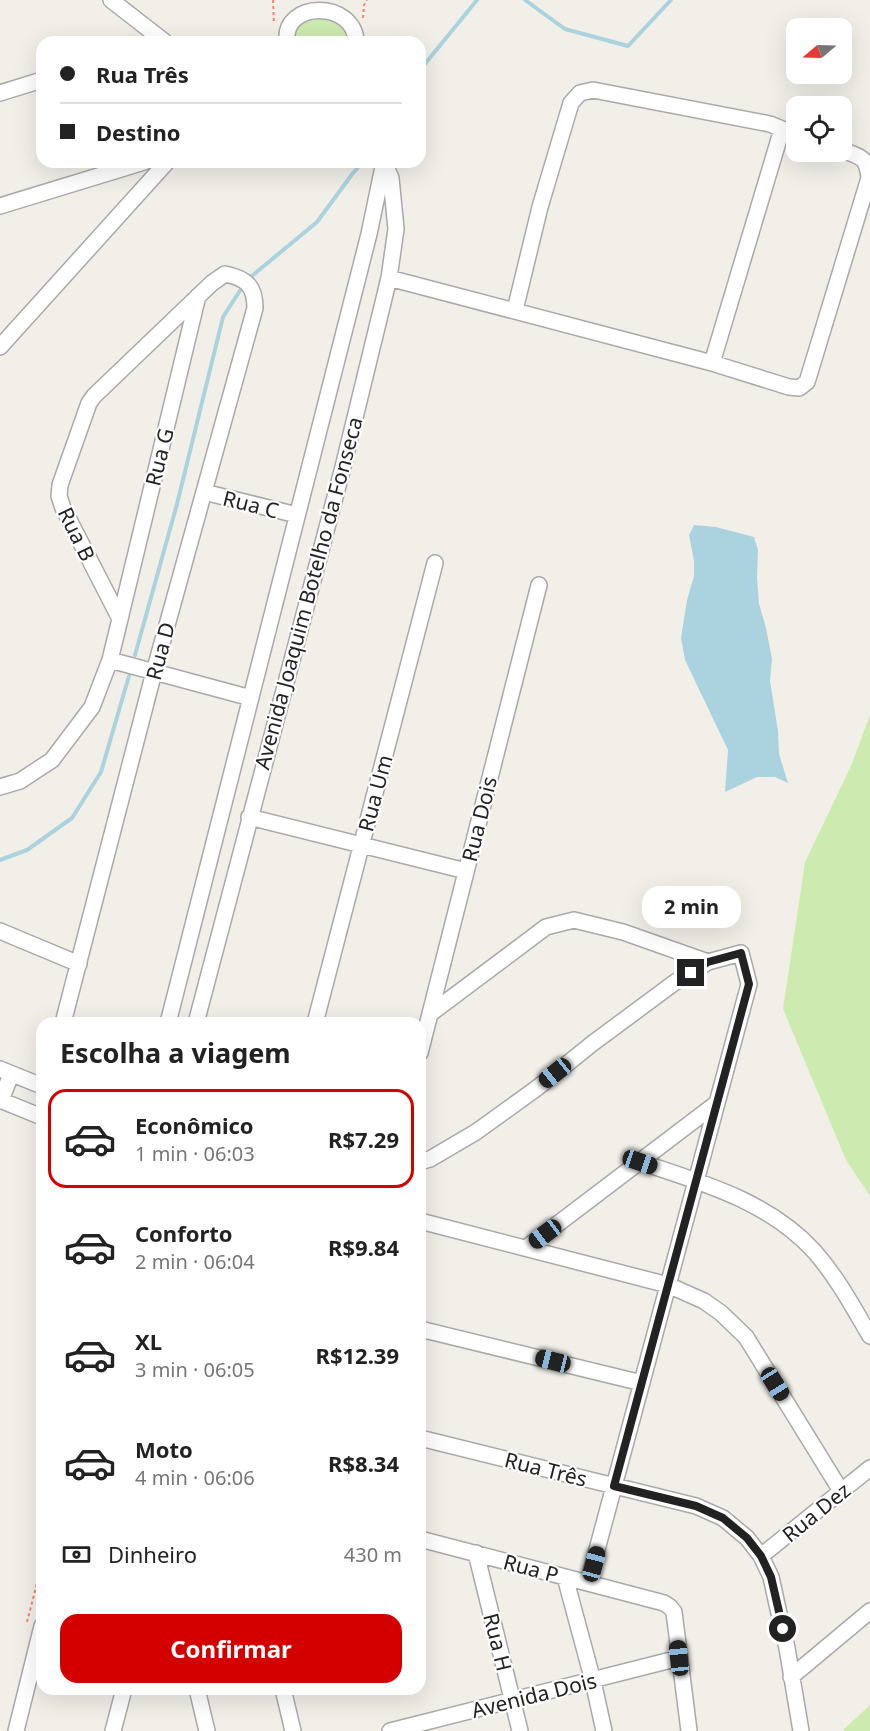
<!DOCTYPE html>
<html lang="pt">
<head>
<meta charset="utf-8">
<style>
  :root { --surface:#fff; --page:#f6f6f6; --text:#222; --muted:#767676; --line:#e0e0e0; --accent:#d40000 }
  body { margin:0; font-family:"Noto Sans",sans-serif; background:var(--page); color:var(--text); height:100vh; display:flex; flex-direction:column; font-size:22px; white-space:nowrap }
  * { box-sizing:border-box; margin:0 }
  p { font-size:20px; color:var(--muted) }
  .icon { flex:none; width:33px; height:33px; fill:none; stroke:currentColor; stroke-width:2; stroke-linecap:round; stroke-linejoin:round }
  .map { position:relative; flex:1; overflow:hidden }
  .details { position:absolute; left:36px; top:1017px; width:390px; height:678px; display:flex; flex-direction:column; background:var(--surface); border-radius:18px; box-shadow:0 6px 24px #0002 }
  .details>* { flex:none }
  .banner { position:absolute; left:36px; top:36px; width:390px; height:132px; border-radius:18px; box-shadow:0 6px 24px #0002; display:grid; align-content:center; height:132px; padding:0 24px; background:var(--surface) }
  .needle { width:39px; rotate:251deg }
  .fabs { position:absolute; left:786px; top:18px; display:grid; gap:12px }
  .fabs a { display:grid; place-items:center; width:66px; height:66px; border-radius:12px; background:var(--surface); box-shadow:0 6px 24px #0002; font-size:30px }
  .end { position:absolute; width:27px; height:27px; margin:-14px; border:8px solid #222; background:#fff; box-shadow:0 0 0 3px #fff }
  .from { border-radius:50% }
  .bubble { position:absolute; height:42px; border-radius:18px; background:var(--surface); box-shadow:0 6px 24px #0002; font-size:20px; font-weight:700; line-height:42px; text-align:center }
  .car { position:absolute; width:18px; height:36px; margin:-18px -9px; border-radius:8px; box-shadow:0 0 4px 2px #0007; background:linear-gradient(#222 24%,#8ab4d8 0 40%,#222 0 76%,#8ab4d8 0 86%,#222 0) }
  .banner b { display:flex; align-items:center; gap:21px; height:57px; font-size:22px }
  .banner b+b { border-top:2px solid var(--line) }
  .banner i { width:15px; height:15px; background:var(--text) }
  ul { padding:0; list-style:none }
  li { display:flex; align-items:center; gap:18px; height:99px; margin:0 12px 9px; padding:0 12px; border:3px solid transparent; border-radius:18px }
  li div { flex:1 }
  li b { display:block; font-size:22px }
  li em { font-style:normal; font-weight:700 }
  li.active { border-color:var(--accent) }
  li>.icon { width:54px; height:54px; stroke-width:1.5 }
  h2 { padding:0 24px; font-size:27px; line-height:72px }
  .pay { display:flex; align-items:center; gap:15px; height:66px; padding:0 24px; font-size:22px }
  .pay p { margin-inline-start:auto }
  .button { display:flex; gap:12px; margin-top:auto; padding:12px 24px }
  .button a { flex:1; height:69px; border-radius:18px; background:var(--accent); color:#fff; font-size:24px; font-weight:700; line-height:69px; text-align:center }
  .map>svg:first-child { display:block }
</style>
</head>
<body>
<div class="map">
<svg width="870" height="1731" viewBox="0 0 870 1731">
  <rect width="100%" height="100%" fill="#f2efe9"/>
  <path fill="#cdebb0" d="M340 12 351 42H293L297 19Z
    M870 715V1196L846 1160 783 1009 805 862 851 766Z
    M870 1705V1731H844V1729Z"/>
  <path fill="#aad3df" d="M694 525 716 527 754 537 758 550 757 577 759 604 766 628 772 659 770 681 778 731 779 754 788 783 775 777H757L725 792 728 750 685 660 681 638 687 600 694 576V561L689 535Z"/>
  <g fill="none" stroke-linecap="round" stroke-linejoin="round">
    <path stroke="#aad3df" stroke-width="4" d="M525 0 565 29 628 46 671 0
      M420 70 477 0
      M247 280 317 222 353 173 363 162
      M135 655 177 504 223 317 243 286
      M0 860 27 850 72 818 101 772 129 676"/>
    <g stroke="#a9a9a9" stroke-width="18">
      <path id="minor" d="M111 0 165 42
        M287 42C282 0 355 0 356 42
        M0 93 42 80
        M0 206 144 162
        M389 278 712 363 789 387 799 388 807 382 869 178C867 156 860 157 842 150
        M515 310 540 207 571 103 580 93 593 90 770 124 782 129 712 363
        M0 347 167 162
        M204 492 297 515
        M120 619 198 296
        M110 660 251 698
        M0 787 20 781 52 760 92 707 110 660 120 619 63 508 59 496 60 485 89 403 94 396 212 283 225 274C246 278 255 286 255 308L154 672 63 1023
        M249 817 466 871
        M0 931 79 964
        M430 1014 546 927 574 920 623 932 708 962
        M168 1023 369 234 384 162
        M196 1023 343 467 389 278 396 229 391 178 384 162
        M315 1023 435 563
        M420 1053 539 585
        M0 1069 42 1086
        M0 1100 42 1117
        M1 1101 11 1074
        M420 1162 430 1159 476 1132 537 1088 593 1043 674 983 708 962 741 953 749 984 588 1583
        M640 1162C703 1183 768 1201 814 1251 837 1277 853 1307 870 1336
        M420 1221 668 1285 704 1301 721 1313 746 1337 841 1491
        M526 1248 717 1103
        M420 1329 642 1383
        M420 1438 696 1506 723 1518 747 1538 761 1556 771 1577 778 1609 787 1648 801 1731
        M420 1539 664 1603 670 1607 674 1612 689 1731
        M476 1553 520 1731
        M761 1556 870 1468
        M565 1577 593 1681 604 1731
        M791 1677 870 1611
        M197 1689 207 1731
        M283 1689 293 1731
        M16 1731 42 1626
        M113 1731 124 1689
        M390 1731 679 1658"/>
    </g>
    <path stroke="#fa8072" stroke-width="2" stroke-dasharray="3 3" stroke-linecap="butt" d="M273 0 274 24
      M363 18 364 5 367 0
      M27 1622 42 1564"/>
    <use href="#minor" stroke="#fff" stroke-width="15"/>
  </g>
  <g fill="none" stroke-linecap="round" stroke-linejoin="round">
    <path stroke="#222" stroke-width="8" d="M691 973 708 962 741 953 749 984 614 1486 696 1506 723 1518 747 1538 761 1556 771 1577 783 1629"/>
  </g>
  <g text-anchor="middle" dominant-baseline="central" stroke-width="4.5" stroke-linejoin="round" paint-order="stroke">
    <g font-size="21" fill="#222" stroke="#fff">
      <text transform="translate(159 457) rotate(-76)">Rua G</text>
      <text transform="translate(251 504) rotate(14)">Rua C</text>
      <text transform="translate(77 534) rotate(64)">Rua B</text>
      <text transform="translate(308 593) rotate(-75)">Avenida Joaquim Botelho da Fonseca</text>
      <text transform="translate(160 651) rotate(-75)">Rua D</text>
      <text transform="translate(375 793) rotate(-75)">Rua Um</text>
      <text transform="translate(479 819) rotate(-76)">Rua Dois</text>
      <text transform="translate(546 1469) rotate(14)">Rua Três</text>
      <text transform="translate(816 1512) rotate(-39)">Rua Dez</text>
      <text transform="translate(531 1568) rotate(15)">Rua P</text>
      <text transform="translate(498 1642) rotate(76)">Rua H</text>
      <text transform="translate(534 1695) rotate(-14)">Avenida Dois</text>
    </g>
  </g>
</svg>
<div class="fabs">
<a><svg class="needle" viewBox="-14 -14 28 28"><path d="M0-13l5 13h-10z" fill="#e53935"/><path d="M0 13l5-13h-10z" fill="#767676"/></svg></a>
<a><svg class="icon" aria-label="locate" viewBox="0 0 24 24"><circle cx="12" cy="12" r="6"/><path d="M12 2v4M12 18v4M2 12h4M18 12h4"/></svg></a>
</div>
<i class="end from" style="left:783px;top:1629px"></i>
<i class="end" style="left:691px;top:973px"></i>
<div class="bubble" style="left:642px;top:886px;width:99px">2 min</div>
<i class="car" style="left:555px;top:1073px;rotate:231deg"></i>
<i class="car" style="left:640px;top:1162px;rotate:109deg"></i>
<i class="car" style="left:545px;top:1234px;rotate:233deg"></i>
<i class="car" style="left:553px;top:1361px;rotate:284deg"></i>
<i class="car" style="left:775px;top:1384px;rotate:148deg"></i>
<i class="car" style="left:594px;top:1564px;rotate:15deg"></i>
<i class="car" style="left:679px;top:1658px;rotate:354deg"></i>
<div class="banner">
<b><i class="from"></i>Rua Três</b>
<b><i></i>Destino</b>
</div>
<section class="details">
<h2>Escolha a viagem</h2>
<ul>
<li class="active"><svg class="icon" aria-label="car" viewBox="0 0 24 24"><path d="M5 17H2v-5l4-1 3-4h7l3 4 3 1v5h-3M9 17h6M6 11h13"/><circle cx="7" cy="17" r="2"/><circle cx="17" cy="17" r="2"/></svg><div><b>Econômico</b><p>1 min · 06:03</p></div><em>R$7.29</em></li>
<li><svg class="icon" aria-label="car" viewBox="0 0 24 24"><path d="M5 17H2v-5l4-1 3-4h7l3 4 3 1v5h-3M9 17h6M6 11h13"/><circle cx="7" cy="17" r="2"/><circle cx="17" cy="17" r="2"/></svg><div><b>Conforto</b><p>2 min · 06:04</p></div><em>R$9.84</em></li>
<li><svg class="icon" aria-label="car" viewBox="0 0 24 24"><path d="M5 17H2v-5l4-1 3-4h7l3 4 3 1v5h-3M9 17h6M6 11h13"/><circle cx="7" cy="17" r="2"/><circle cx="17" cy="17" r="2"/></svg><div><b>XL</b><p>3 min · 06:05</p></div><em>R$12.39</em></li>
<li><svg class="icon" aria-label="car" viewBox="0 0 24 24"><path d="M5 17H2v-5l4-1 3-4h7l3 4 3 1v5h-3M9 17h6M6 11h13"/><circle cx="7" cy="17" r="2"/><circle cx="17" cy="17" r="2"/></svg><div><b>Moto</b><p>4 min · 06:06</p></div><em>R$8.34</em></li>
</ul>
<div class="pay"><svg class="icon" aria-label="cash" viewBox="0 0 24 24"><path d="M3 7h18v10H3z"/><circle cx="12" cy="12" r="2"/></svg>Dinheiro<p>430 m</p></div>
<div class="button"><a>Confirmar</a></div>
</section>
</div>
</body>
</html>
